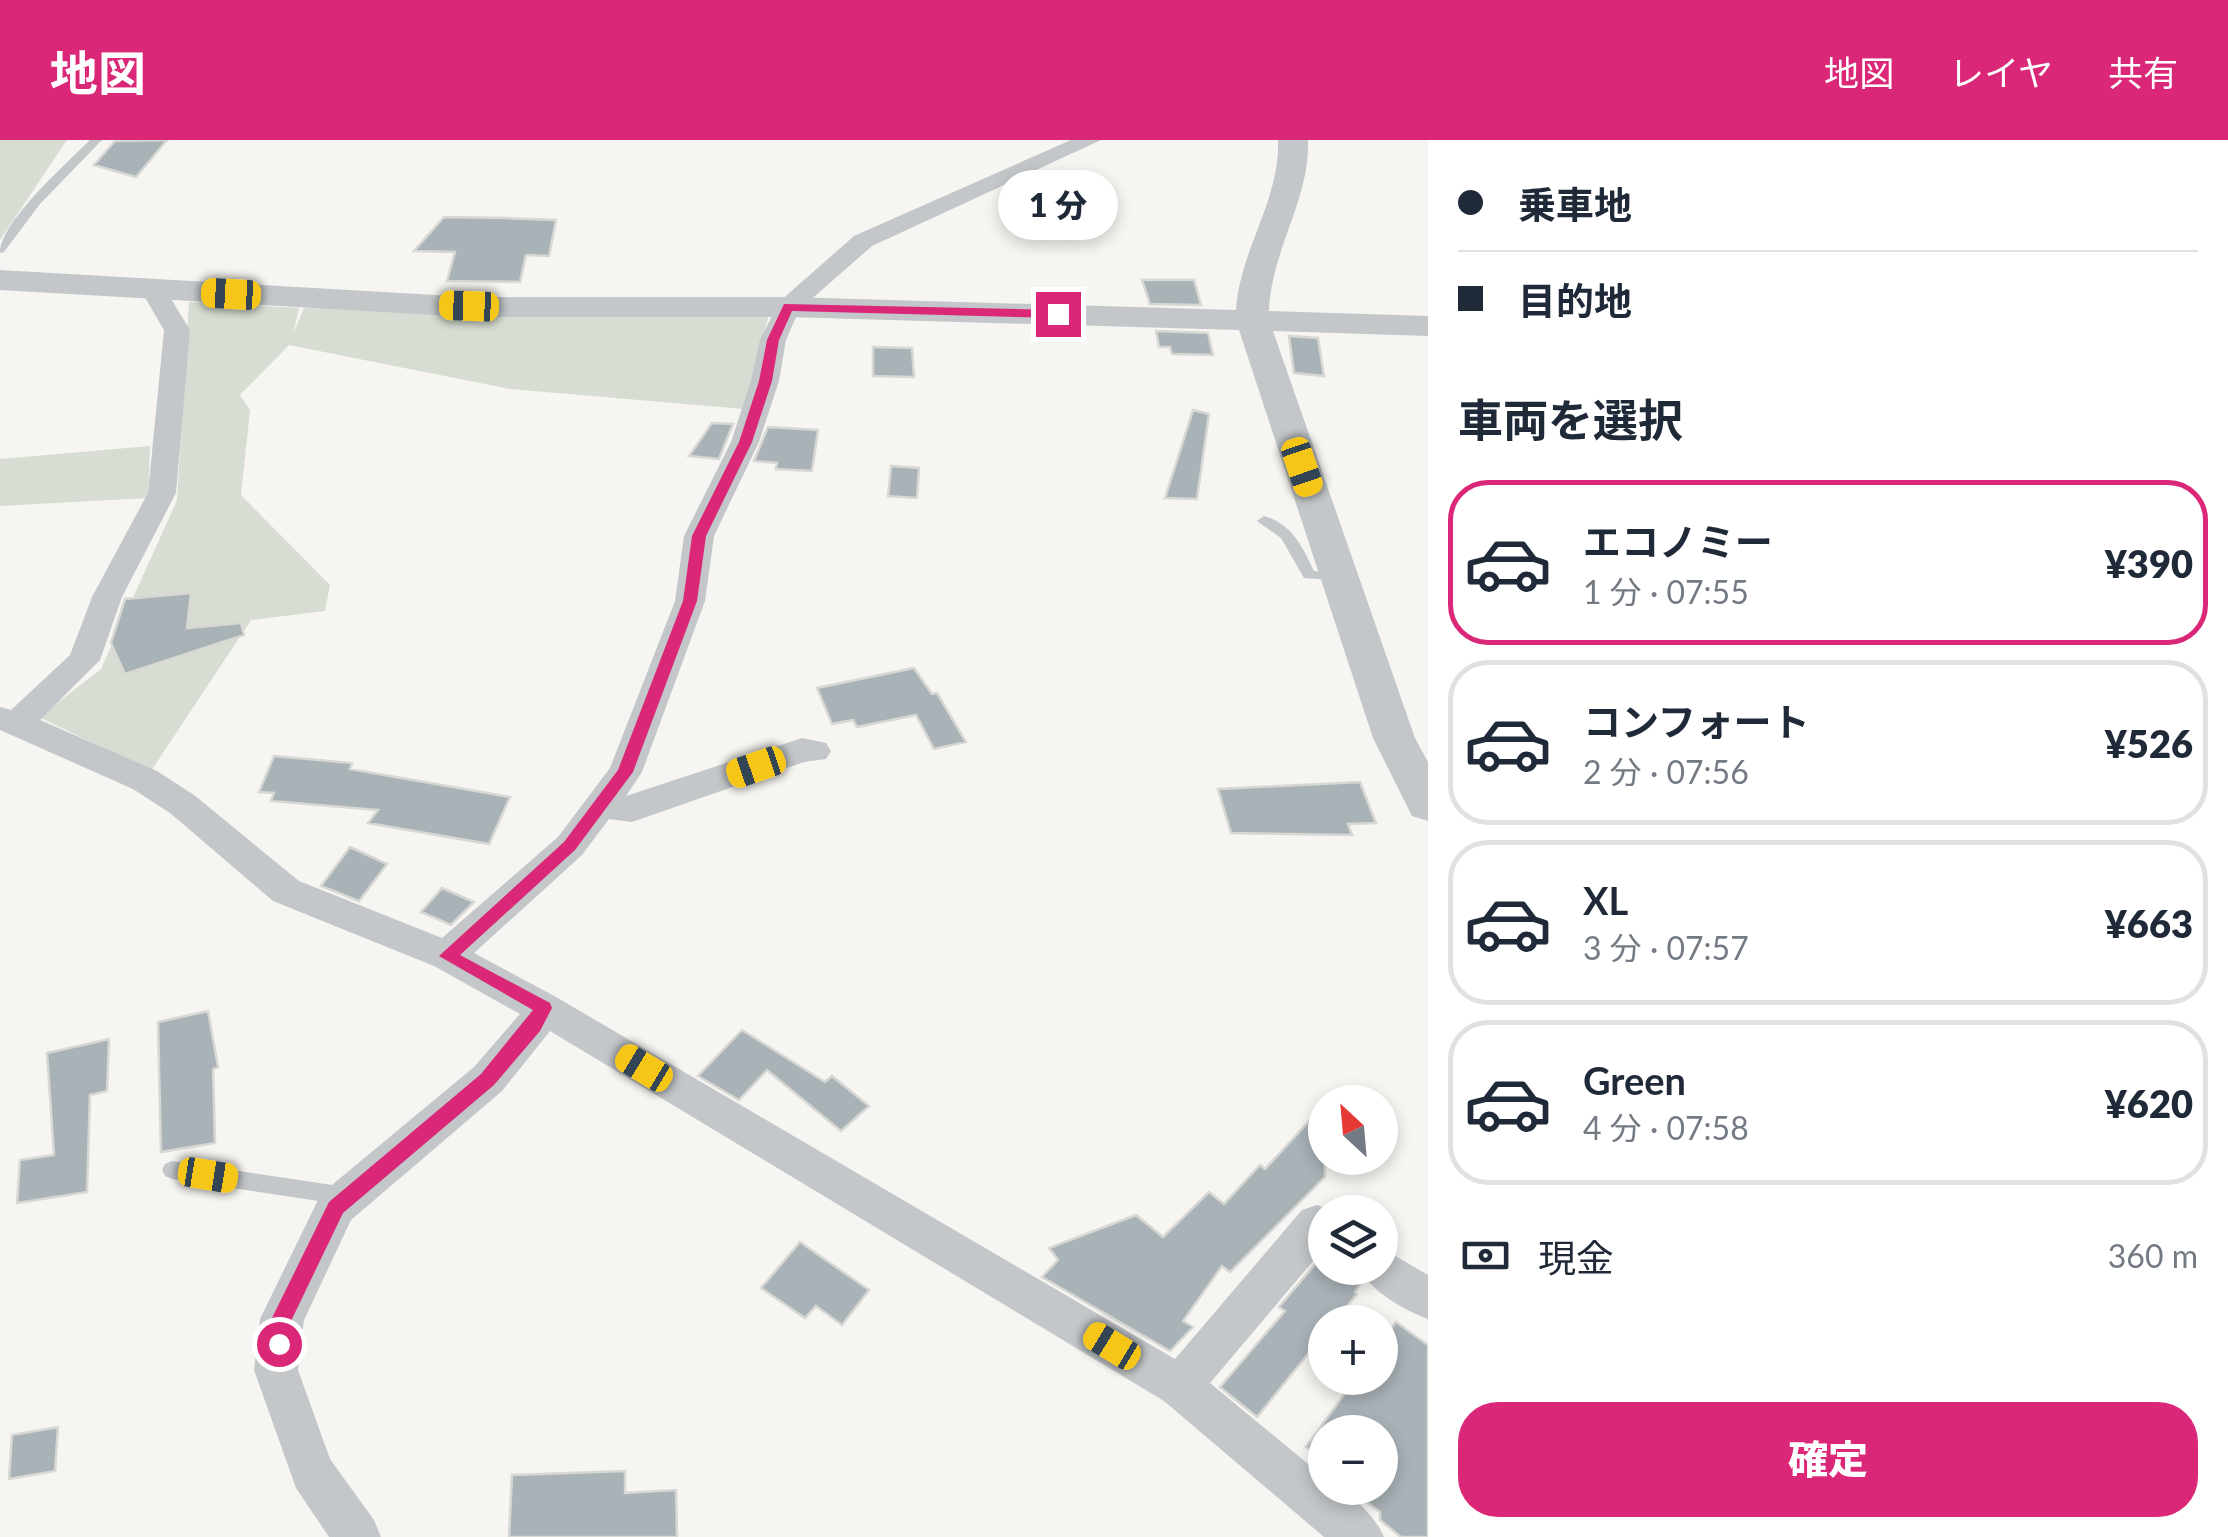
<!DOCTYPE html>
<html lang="ja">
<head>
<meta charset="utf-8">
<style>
  :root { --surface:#fff; --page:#f2f2f3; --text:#1f2937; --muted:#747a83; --line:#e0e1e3; --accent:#db2777 }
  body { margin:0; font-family:Lato,"Noto Sans JP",sans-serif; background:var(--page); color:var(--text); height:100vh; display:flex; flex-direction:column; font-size:38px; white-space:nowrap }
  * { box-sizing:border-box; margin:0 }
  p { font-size:32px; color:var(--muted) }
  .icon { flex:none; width:55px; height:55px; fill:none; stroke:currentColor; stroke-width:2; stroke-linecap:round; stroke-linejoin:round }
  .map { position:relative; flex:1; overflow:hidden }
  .drawer { display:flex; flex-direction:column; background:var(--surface); width:800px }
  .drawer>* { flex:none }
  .guide { display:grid; align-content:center; height:220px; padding:0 30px; background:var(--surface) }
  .needle { width:65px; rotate:334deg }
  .fabs { position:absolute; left:1308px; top:945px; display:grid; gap:20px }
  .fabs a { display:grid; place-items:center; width:90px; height:90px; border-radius:50%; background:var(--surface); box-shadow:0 5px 15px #0003; font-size:50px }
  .end { position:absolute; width:45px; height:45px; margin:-22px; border:12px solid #db2777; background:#fff; box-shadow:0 0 0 5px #fff }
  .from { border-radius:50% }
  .bubble { position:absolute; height:70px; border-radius:35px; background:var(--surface); box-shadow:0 5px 15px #0003; font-size:32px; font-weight:800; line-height:70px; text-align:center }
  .car { position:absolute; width:30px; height:60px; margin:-30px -15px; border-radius:12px; box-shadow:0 0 8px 2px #0007; background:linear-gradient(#f5c518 24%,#345 0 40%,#f5c518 0 76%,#345 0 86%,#f5c518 0) }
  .guide b { display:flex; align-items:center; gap:35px; height:95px; font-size:38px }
  .guide b+b { border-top:2px solid var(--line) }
  .guide i { width:25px; height:25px; background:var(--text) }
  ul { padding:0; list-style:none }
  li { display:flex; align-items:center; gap:30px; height:165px; margin:0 20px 15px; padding:0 10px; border:5px solid var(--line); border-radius:40px }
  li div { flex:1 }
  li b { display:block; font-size:38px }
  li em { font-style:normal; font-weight:800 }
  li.current { border-color:var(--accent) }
  li>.icon { width:90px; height:90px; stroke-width:1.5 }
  h2 { padding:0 30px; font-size:45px; line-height:120px }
  .pay { display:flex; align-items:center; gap:25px; height:110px; padding:0 30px; font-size:38px }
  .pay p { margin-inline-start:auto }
  .primary-button { display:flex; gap:20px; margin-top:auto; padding:20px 30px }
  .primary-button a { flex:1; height:115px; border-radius:40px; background:var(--accent); color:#fff; font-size:40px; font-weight:800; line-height:115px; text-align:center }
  header { display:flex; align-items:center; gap:60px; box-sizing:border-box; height:140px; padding:0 50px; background:var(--accent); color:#fff }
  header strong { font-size:48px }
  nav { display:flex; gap:55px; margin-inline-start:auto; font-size:35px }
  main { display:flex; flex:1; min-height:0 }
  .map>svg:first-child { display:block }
</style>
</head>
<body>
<header>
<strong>地図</strong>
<nav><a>地図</a><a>レイヤ</a><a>共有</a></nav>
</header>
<main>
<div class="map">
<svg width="1428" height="1397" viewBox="0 0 1428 1397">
  <rect width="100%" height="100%" fill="#f6f5f1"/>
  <path fill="#d7ddd2" d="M0 0H67L0 100Z
    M189 162 299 168 293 194 304 168 770 171 744 269 510 249 289 205 240 255 250 270 241 355 330 445 325 471 251 480 151 631 39 577 101 529 177 360Z
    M150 306 148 358 0 366V319Z"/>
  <path fill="#a9b2b7" stroke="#d7d7d4" stroke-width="2.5" d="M167 0 136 37 94 25 115 1Z
    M444 77 503 78 556 80 549 116 526 115 520 142 447 141 455 112 414 111Z
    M1142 140H1194L1201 165 1150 164Z
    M1156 191 1208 193 1213 215 1172 214 1170 207H1159Z
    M1289 196 1318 198 1324 236 1294 233Z
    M873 207 912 208 914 237 873 236Z
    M1193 270 1209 274 1197 359 1165 358Z
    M712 283 733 284 719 319 689 316Z
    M768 287 818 290 812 331 776 329 777 323 754 321Z
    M891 326 919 328 917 358 888 356Z
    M191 453 187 488 241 483 244 495 125 534 111 503 125 459Z
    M914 528 932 554 937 553 966 602 934 609 916 575 857 587 853 580 832 584 817 548Z
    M274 616 352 623 350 629 510 657 489 704 368 683 378 670 271 661 274 653 259 652Z
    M1360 642 1376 683 1348 684 1352 695 1231 693 1218 649Z
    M350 707 387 724 359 761 321 746Z
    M442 748 474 762 451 785 421 772Z
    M208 871 218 927 213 929 215 1003 161 1012 158 882Z
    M742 890 825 942 832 936 869 966 841 991 767 930 739 960 698 936Z
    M109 899 107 951 90 955 87 1052 17 1063 20 1020 54 1015 47 913Z
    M1325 964V1037L1230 1132 1222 1126 1183 1181 1193 1187 1170 1211 1042 1137 1058 1120 1049 1108 1136 1075 1163 1097 1209 1052 1224 1064 1260 1025 1265 1029Z
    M800 1102 869 1150 842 1185 816 1166 805 1178 761 1148Z
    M1322 1116 1325 1128H1339L1361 1143 1355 1152 1357 1154 1334 1182H1325V1193L1257 1277 1220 1247 1285 1171 1279 1167Z
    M1396 1182 1428 1205V1397H1401L1380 1380V1372L1347 1348H1380V1292H1325V1321L1306 1307 1356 1238H1380V1204Z
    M58 1287 55 1331 9 1339 12 1295Z
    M625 1331V1353L676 1350 677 1397H509L512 1335Z"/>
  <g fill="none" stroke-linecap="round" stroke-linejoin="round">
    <path fill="#c3c7ca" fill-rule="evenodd" d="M90 0H102L40 64 4 112 0 113C0 82 67 23 90 0Z
      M1264 376C1292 384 1302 406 1314 431L1345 435 1348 438 1345 441 1304 438 1281 398 1257 381Z
      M172 1021 345 1047 352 1050 355 1056 352 1062 345 1065 172 1039 165 1036 162 1030 165 1024Z"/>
    <path fill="#c3c7ca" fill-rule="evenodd" d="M1071 0H1101L872 106 799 170 786 200 779 241 759 302 714 396 705 461 642 632 626 656 802 598 826 603 831 611 826 619 804 622 632 682 609 679 582 715 474 813 556 857 1175 1219 1302 1070 1317 1065 1336 1072H1325V1107L1210 1243 1325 1338V1348C1349 1348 1375 1376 1384 1397H1324L1164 1261 550 891 502 951 351 1080 304 1180 298 1230 330 1319 374 1380 381 1397H329L296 1348 254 1230 260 1179 321 1054 474 927 520 874 434 826 273 761 170 673 133 649 0 590V567L11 570 70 515 92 457 148 353 164 190 140 149 144 144H162L190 190 176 353 122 457 100 520 40 580 157 631 194 655 299 741 442 798 558 697 610 628 675 461 684 396 731 302 751 241 760 200 779 162 854 96Z
      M1380 1107 1428 1135V1179C1404 1170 1370 1151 1359 1128H1380Z"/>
    <path fill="#c3c7ca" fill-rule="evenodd" d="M1278 0H1308C1310 61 1271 110 1269 171L1428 176V196L1273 191 1415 598 1428 622V681L1412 676 1373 598 1239 190 788 177H469L0 150V130L469 157H788L1236 170C1240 109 1280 61 1278 0Z"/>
  </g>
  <path fill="#db2777" d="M784 164 1058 170 1064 174 1058 178 792 171 779 200 772 241 752 302 706 396 697 461 633 632 575 710 460 815 550 863 552 868 540 891 494 945 343 1073 292 1179 286 1211H272L269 1204 272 1178 329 1062 481 934 533 870 439 816 564 702 618 630 683 461 692 396 739 302 759 241 767 200Z"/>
</svg>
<div class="fabs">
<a><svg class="needle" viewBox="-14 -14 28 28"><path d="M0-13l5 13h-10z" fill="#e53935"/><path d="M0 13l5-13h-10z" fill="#747a83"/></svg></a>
<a><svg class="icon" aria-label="layers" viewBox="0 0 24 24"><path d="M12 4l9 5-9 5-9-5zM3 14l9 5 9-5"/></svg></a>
<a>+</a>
<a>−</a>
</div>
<i class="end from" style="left:279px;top:1204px"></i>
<i class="end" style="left:1058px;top:174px"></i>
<div class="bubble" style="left:998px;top:30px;width:120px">1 分</div>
<i class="car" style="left:231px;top:154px;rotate:273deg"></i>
<i class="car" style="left:469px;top:166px;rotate:272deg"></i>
<i class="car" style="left:1302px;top:327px;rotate:161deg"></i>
<i class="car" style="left:756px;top:627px;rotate:251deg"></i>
<i class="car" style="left:644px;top:928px;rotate:301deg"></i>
<i class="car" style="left:208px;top:1035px;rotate:99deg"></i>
<i class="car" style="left:1112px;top:1206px;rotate:301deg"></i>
</div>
<section class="drawer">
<div class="guide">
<b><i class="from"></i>乗車地</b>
<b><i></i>目的地</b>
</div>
<h2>車両を選択</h2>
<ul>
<li class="current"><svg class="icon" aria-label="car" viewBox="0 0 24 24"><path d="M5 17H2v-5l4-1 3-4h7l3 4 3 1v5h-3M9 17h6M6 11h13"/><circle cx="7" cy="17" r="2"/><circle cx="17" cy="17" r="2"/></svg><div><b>エコノミー</b><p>1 分 · 07:55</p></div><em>¥390</em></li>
<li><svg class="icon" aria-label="car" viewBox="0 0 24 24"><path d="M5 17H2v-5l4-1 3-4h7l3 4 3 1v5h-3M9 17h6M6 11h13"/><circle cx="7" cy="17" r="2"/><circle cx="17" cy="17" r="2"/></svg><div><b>コンフォート</b><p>2 分 · 07:56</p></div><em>¥526</em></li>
<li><svg class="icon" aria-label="car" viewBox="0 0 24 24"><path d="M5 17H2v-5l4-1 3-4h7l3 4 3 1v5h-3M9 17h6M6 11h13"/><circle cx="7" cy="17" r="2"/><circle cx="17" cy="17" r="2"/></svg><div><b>XL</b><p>3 分 · 07:57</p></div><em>¥663</em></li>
<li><svg class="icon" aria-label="car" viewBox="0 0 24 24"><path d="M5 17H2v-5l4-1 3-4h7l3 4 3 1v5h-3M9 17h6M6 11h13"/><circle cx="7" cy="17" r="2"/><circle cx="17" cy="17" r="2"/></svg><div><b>Green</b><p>4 分 · 07:58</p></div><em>¥620</em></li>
</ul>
<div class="pay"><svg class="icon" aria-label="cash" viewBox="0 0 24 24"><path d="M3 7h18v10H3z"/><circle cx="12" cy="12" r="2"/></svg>現金<p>360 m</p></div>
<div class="primary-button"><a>確定</a></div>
</section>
</main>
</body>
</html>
